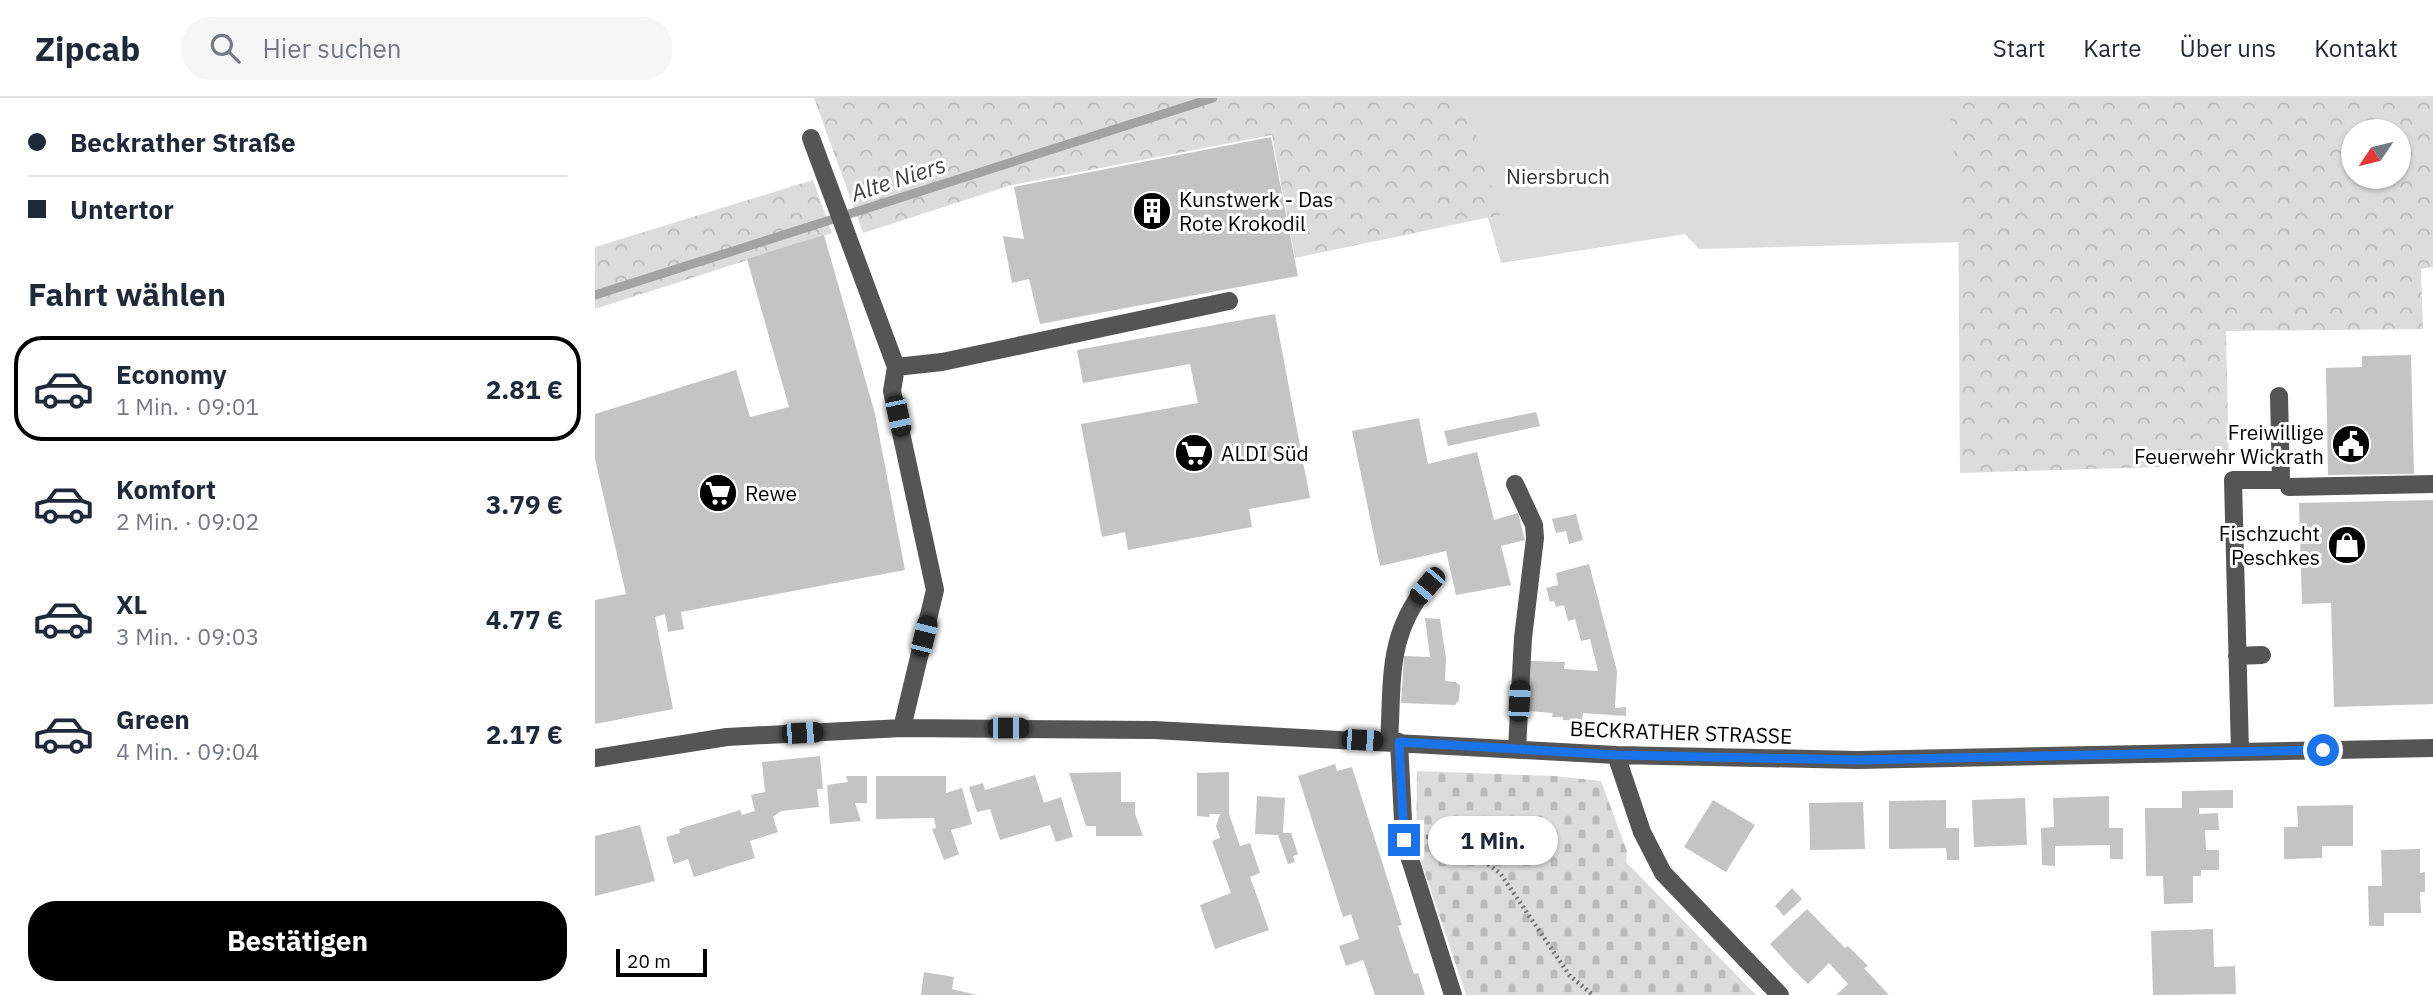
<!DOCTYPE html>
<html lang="de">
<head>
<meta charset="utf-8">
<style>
  :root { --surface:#fff; --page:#f6f6f7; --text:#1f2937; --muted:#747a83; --line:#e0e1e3; --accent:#000 }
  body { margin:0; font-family:"IBM Plex Sans",sans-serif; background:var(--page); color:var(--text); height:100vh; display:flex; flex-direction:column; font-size:26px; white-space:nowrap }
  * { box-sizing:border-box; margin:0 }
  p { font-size:23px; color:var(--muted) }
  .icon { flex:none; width:38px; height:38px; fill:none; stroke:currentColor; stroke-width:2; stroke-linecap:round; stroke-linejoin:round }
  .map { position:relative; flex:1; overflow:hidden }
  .drawer { display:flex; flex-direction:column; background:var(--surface); width:595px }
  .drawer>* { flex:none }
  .top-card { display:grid; align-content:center; height:154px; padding:0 28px; background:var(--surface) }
  .needle { width:46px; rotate:235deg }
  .fabs { position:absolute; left:1746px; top:21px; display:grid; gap:14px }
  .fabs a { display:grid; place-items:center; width:70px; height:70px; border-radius:50%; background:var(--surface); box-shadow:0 2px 5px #0004; font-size:35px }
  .scale { position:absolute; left:21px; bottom:18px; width:91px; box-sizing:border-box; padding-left:7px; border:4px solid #000; border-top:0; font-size:19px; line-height:24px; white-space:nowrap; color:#000; -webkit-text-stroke:5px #fff; paint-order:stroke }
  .end { position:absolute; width:32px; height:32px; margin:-16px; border:9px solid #1a73e8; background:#fff; box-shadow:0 0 0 4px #fff }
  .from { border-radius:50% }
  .bubble { position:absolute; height:49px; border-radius:24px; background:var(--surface); box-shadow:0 2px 5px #0004; font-size:23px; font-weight:800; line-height:49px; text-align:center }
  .car { position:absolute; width:21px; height:42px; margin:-21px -10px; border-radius:9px; box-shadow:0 0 5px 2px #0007; background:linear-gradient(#222 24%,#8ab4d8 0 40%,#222 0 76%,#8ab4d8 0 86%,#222 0) }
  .top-card b { display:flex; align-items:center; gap:24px; height:66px; font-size:26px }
  .top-card b+b { border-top:2px solid var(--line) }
  .top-card i { width:18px; height:18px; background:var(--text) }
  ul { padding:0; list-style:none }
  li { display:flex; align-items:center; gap:21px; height:105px; margin:0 14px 10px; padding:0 14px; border:4px solid transparent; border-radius:28px }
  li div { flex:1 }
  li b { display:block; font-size:26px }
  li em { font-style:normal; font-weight:800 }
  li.active { border-color:var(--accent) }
  li>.icon { width:63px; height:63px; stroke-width:1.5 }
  h2 { padding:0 28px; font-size:32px; line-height:84px }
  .cta { display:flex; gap:14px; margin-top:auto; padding:14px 28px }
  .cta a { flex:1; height:80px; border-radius:28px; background:var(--accent); color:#fff; font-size:28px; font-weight:800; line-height:80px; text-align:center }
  header { display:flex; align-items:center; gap:42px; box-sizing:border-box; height:98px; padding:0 35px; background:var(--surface); border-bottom:2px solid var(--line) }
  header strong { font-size:33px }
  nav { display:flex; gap:38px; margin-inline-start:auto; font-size:24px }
  .search { width:490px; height:63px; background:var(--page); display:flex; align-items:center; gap:18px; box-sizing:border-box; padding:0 24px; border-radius:28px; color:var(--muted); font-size:26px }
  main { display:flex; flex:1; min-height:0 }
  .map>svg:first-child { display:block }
</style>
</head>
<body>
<header>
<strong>Zipcab</strong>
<div class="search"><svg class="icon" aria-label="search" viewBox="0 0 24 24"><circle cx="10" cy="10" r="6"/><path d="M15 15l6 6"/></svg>Hier suchen</div>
<nav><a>Start</a><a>Karte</a><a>Über uns</a><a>Kontakt</a></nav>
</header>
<main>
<section class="drawer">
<div class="top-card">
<b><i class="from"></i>Beckrather Straße</b>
<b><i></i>Untertor</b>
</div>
<h2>Fahrt wählen</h2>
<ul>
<li class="active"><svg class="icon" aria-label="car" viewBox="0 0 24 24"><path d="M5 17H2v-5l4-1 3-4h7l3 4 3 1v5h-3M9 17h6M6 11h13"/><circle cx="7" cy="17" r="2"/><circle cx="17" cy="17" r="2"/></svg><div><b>Economy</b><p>1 Min. · 09:01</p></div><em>2.81 €</em></li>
<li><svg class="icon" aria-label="car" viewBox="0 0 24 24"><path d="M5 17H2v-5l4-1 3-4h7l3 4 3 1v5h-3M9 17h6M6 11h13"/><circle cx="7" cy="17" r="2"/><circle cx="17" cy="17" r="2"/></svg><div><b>Komfort</b><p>2 Min. · 09:02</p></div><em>3.79 €</em></li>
<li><svg class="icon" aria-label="car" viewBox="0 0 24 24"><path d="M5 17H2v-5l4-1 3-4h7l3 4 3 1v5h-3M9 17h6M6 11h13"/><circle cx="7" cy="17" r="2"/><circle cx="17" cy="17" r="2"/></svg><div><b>XL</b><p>3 Min. · 09:03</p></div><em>4.77 €</em></li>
<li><svg class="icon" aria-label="car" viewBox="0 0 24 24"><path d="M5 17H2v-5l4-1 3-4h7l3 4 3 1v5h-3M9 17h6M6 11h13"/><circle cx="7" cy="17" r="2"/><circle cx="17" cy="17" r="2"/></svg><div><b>Green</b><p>4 Min. · 09:04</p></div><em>2.17 €</em></li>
</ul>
<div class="cta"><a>Bestätigen</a></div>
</section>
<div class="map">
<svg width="1838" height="897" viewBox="0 0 1838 897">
  <defs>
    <pattern id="forest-crowns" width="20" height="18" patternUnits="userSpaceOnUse" patternTransform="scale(1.75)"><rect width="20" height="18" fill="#dcdcdc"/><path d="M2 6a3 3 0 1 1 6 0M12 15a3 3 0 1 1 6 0" fill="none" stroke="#bbb"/></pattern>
    <pattern id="cemetery-stones" width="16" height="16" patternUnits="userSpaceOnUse" patternTransform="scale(1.75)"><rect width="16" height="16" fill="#dcdcdc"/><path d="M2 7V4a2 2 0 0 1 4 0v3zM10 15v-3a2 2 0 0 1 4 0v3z" fill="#bbb"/></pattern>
  </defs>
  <rect width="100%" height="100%" fill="#fff"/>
  <path fill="#dcdcdc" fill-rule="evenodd" d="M859 0H1838V132L1104 151 1090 136 906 165ZM1759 33H1804V79H1759Z"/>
  <path fill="url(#forest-crowns)" fill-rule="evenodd" d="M219 0H870L905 117 700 160 677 37 417 87 268 135Z
    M1352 0H1838V169L1826 171 1828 231 1631 233 1634 367 1365 375 1363 80ZM1759 33H1804V79H1759Z
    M218 82 237 135 0 211V149Z"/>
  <path fill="url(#cemetery-stones)" d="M822 673 960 678 1006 683 1032 753 1031 764 1161 897H871L821 748Z"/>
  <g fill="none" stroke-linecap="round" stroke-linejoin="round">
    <path stroke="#a3a3a3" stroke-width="9" d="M0 197 618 0"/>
  </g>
  <path fill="#c4c4c4" d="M676 39 703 178 445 226 434 181 417 185 408 138 429 141 419 89Z
    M229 137 280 316 310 472 86 514 89 531 73 534 70 516 60 519 78 611 0 626V502L31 496 0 361V316L141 272 155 319 194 309 152 161Z
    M680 216 715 400 654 411 657 429 533 452 530 434 507 439 486 326 603 305 595 266 488 285 482 252Z
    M1816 257 1819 376 1733 377 1731 270 1767 269V258Z
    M941 314 945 328 853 348 849 333Z
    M824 320 833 366 882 354 899 422 923 415 930 442 906 448 916 487 861 497 851 453 785 468 757 333Z
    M1838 402V606L1739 609 1736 505 1707 506 1704 405Z
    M981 416 988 442 974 446 971 433 961 435 957 421Z
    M994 466 1022 573 1020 610 1031 609V618L988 615 987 623 968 622V619H957L958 615 932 613 934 563 970 564 969 571 1003 573 995 541 986 543 980 521 973 523 969 507 961 509 959 503 955 504 951 490 963 487 961 475Z
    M830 520 845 521 851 561 850 583 861 584 865 588 864 602 860 607 806 605 809 558 835 559Z
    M225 658 228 691H222L224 709 186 713 178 719 183 734 155 743 160 760 99 779 93 761 79 766 71 739 85 735 84 731 145 712 147 717 160 713 156 697 170 694 167 664Z
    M740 666 742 673 757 669 807 827 803 828 819 876 823 875 830 897H780L768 862 751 868 744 848 764 841 756 816 748 819 703 678Z
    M526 674V704H540V716L548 738H501V728H491L474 675Z
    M634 674V716L645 748 655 745 665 775 655 779 674 832 620 851 605 807 636 795 617 743 625 740 621 728 625 716H615L614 719 602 718V675Z
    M440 677 449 705 466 699 478 739 461 744 455 727 405 742 395 711 382 714 374 689 388 685 390 692Z
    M251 678H272V705H260L266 723 235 726 232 687 253 684Z
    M281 678H351V695L367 690 377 726 356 732 364 756 349 762 337 731 341 730 339 720 281 721Z
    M1638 692V710H1604V716L1623 715 1624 732H1610L1611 752H1624V772H1606V778H1598V805L1569 806 1568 778H1551L1550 710H1587V693Z
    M662 698 690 700 688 735H696L703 756 698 758 700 764 693 766 683 737 660 736Z
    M1514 698V730H1528V761H1515V747L1460 748V768L1447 767 1446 730 1459 729 1458 700Z
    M1430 700 1432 747 1379 749 1377 702Z
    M1118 702 1160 727 1131 774 1089 749Z
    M1351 702V730H1364V762H1352L1351 750 1294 751V703Z
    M1268 704 1270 751 1215 752 1214 705Z
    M1758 707V748H1727V760L1689 761V729H1703L1702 708Z
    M45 727 60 783 0 798V738Z
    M1825 751V775L1830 774V794H1825L1826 815H1789V828H1774L1773 788H1787L1786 752Z
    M1197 790 1207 801 1189 818 1180 808Z
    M1212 811 1250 850 1253 848 1273 868 1269 870 1294 897H1241L1253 886 1234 865 1213 886 1194 867 1175 846Z
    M1618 831 1619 869 1640 868 1641 896 1558 897 1556 833Z
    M329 874 359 879 357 891 382 897H326Z"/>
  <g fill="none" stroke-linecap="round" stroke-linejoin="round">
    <path stroke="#777" stroke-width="4.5" stroke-dasharray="2 3.5" stroke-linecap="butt" d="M831 739 852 737 905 775 975 878 998 897"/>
    <path stroke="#555" stroke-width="18" d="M216 40 301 269 297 293 340 492 307 630
      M301 269 347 264 634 203
      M920 386 939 427 940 440 928 540 922 651
      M1694 389 1838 386
      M1642 558 1667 557
      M794 644C798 583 791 538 832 488
      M804 644 809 742 858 897
      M1645 654 1638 382H1686L1684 298
      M1021 657 1047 734 1068 775 1185 897
      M0 660 132 639 307 630 559 632 1021 657 1263 662 1838 650"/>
  </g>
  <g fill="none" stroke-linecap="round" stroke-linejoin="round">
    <path stroke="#1a73e8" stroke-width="9" d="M809 742 804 644 1021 657 1263 662 1728 652"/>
  </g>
  <defs>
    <g id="building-disc" transform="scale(2.0125)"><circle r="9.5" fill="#000" stroke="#fff"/><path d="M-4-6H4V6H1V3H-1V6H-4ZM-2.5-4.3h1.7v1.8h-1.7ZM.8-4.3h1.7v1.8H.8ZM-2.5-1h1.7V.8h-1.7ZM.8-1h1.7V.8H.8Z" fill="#fff"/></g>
    <g id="civic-disc" transform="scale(2.0125)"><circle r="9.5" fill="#000" stroke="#fff"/><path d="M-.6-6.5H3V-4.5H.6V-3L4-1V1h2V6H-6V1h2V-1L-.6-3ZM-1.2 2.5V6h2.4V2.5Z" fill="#fff"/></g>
    <g id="supermarket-disc" transform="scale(2.0125)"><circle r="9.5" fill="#000" stroke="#fff"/><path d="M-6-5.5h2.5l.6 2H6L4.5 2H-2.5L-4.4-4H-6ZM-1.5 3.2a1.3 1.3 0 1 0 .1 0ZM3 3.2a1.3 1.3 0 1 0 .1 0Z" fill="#fff"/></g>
    <g id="shop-disc" transform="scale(2.0125)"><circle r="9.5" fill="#000" stroke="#fff"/><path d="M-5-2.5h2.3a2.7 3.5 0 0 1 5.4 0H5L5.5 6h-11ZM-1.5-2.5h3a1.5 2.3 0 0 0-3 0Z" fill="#fff"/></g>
  </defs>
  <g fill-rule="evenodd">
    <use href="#building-disc" x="557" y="113"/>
    <use href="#civic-disc" x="1756" y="346"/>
    <use href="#supermarket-disc" x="599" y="355"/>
    <use href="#supermarket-disc" x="123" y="395"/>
    <use href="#shop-disc" x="1752" y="447"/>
  </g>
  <g text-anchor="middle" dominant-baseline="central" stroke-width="6" stroke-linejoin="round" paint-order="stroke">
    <g font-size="21" fill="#333" stroke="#fff">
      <text x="963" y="78">Niersbruch</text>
    </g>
    <g font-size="21" fill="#000" stroke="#fff" text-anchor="start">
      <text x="584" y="101">Kunstwerk - Das<tspan x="584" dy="24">Rote Krokodil</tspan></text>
      <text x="1729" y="334" text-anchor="end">Freiwillige<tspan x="1729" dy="24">Feuerwehr Wickrath</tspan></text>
      <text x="626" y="355">ALDI Süd</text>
      <text x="150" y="395">Rewe</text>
      <text x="1725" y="435" text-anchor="end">Fischzucht<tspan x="1725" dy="24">Peschkes</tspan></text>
    </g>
    <g font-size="21" fill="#000" stroke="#fff">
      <text transform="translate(1086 634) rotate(2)">BECKRATHER STRASSE</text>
    </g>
    <g font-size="23" font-style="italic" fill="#444" stroke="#fff">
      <text transform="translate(303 80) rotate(-18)">Alte Niers</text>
    </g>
  </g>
</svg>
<div class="fabs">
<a><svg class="needle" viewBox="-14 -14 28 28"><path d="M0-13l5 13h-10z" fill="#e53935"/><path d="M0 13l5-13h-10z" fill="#747a83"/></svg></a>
</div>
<div class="scale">20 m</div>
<i class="end from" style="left:1728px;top:652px"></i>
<i class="end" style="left:809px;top:742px"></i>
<div class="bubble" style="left:833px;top:718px;width:130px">1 Min.</div>
<i class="car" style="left:303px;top:318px;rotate:168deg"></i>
<i class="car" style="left:832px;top:488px;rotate:220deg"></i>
<i class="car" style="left:329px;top:538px;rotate:14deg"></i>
<i class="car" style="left:924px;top:603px;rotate:3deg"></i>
<i class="car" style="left:413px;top:630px;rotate:90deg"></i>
<i class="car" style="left:207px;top:635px;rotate:87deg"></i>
<i class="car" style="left:767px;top:642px;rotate:93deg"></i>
</div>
</main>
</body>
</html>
